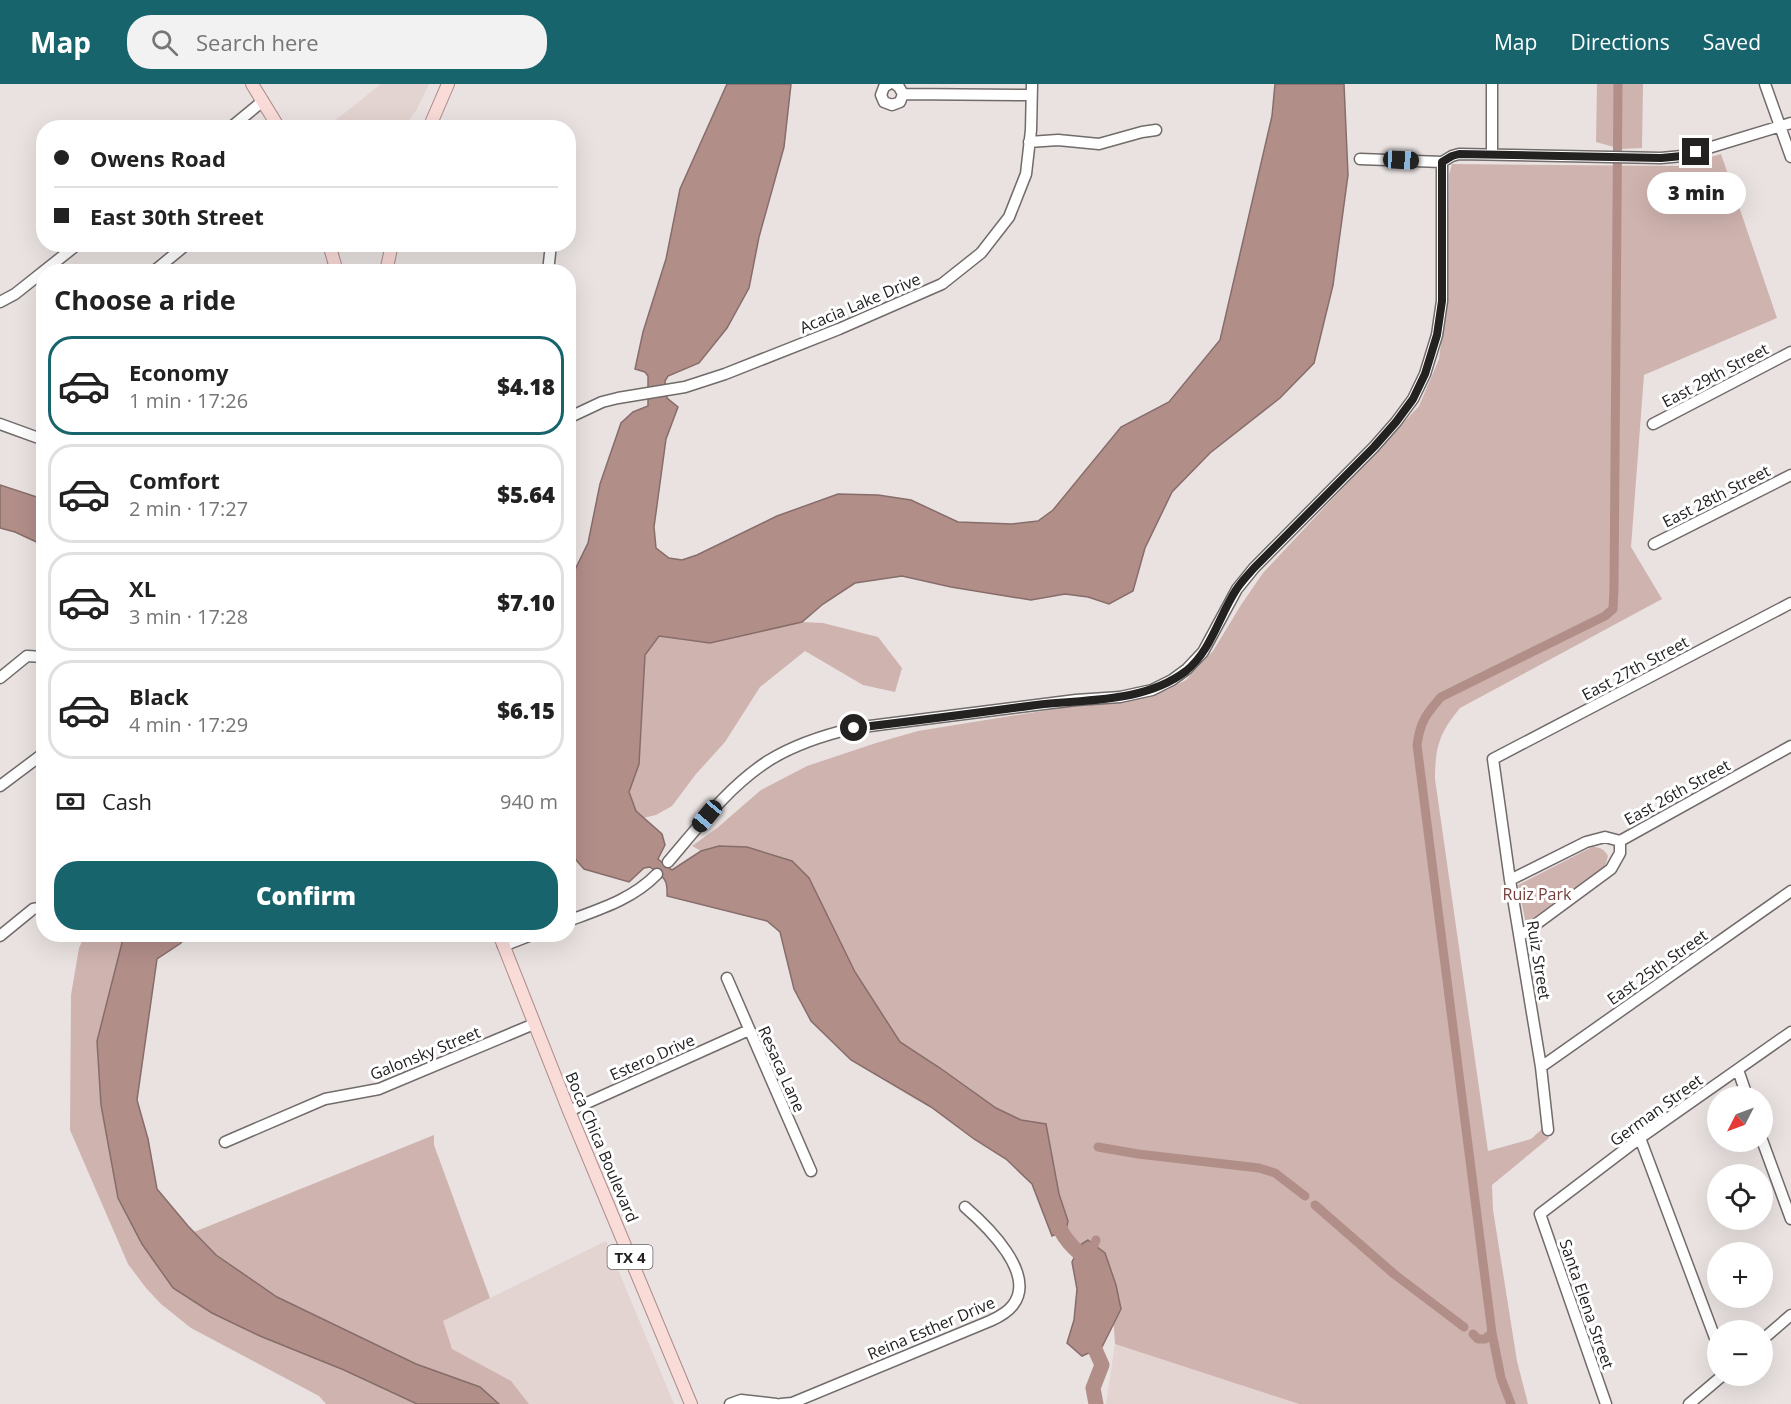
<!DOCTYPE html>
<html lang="en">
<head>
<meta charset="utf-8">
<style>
  :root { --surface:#fff; --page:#f2f2f2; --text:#222; --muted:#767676; --line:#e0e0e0; --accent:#17646d }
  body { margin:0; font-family:"Open Sans",sans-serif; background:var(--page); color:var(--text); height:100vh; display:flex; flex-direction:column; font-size:22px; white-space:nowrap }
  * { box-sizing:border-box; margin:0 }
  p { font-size:20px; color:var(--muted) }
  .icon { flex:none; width:33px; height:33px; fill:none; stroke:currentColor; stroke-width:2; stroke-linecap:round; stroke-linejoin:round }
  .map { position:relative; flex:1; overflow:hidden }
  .panel { position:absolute; left:36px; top:180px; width:540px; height:678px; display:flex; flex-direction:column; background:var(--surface); border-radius:24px; box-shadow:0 6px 24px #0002 }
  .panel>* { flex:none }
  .hud { position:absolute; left:36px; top:36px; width:540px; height:132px; border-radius:24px; box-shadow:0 6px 24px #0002; display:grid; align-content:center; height:132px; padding:0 18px; background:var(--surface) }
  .needle { width:39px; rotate:228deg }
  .tools { position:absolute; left:1707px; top:1002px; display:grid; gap:12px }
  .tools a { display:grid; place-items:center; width:66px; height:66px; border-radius:50%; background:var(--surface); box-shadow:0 6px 24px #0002; font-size:30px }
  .end { position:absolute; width:27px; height:27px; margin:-14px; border:8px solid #242121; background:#fff; box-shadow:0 0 0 3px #fff }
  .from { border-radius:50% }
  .bubble { position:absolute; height:42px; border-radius:21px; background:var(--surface); box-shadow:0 6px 24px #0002; font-size:20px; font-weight:800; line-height:42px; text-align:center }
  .car { position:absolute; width:18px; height:36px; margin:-18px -9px; border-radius:8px; box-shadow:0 0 4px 2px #0007; background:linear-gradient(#222 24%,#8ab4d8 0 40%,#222 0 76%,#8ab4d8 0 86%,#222 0) }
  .hud b { display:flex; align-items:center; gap:21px; height:57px; font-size:22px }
  .hud b+b { border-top:2px solid var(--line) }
  .hud i { width:15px; height:15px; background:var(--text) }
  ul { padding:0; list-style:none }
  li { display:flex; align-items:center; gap:18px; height:99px; margin:0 12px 9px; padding:0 6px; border:3px solid var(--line); border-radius:24px }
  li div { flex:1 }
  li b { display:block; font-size:22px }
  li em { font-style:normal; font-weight:800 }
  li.current { border-color:var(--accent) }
  li>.icon { width:54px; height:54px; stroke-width:1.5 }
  h2 { padding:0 18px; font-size:27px; line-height:72px }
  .pay { display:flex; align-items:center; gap:15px; height:66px; padding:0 18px; font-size:22px }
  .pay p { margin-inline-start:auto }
  .cta { display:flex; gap:12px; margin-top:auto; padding:12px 18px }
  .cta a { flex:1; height:69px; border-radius:24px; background:var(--accent); color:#fff; font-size:24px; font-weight:800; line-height:69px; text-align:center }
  header { display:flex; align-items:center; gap:36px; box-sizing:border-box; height:84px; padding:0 30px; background:var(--accent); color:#fff }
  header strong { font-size:28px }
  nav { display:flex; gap:33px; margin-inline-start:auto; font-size:21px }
  .search { width:420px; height:54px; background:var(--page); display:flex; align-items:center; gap:15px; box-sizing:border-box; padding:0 21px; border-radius:24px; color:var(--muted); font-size:22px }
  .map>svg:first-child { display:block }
</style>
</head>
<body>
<header>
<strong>Map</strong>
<div class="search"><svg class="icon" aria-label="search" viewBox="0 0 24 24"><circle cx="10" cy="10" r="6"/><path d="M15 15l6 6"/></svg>Search here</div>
<nav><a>Map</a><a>Directions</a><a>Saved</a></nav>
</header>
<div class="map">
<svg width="1791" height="1320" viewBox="0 0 1791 1320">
  <rect width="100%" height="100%" fill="#e9e2e1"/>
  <path fill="#e3d3d1" d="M381 0H429L417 25 404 43H327Z
    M606 1157 674 1320H516L450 1278 433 1242Z
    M1115 1260 1299 1320H1106Z"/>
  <path fill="#cfb3af" d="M1597 0H1643L1642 64 1621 65 1596 58Z
    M1721 70 1777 234 1644 291 1631 463 1662 515 1460 624C1440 648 1435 663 1435 695L1488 1067 1531 1055 1542 1045 1549 1054 1492 1101 1493 1126 1517 1277 1528 1320H1299L1115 1260 1113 1230 1088 1156 1080 1161 1066 1146 1068 1137 1059 1110 1046 1040 1021 1036 996 1024 940 984 900 958 855 888 809 794 719 762 701 767 692 762 717 744 761 706 807 682 876 659 918 647 1165 607 1186 596 1213 567 1241 521 1263 489 1419 322 1439 275 1446 219 1449 90 1452 80 1679 82Z
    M802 538 823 539 878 553 902 584 895 608 863 601 805 567 760 603 725 658 696 690 672 722 656 731 643 734 636 727 629 708 639 680 645 571 659 552 710 559Z
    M1592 763C1600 763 1604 765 1608 772L1605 783 1526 840 1518 801Z
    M85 851H124L97 957 101 1021 118 1114 142 1160 173 1204 260 1252 344 1286 417 1320H326L319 1312 191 1244 161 1220 146 1204 128 1180 70 1046 71 911 79 864Z
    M434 1051V1061L490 1214 443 1237 452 1265 511 1297 529 1320H499L480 1303 416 1280 277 1213 216 1171 194 1148Z"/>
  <path fill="#b28e89" stroke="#876d6a" stroke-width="1.5" d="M727 0H791L784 63 759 153 749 204 727 244 699 279 668 292 665 297 667 314 678 323 666 355 654 443 656 464 669 474 682 476 697 471 777 432 838 410 878 411 911 416 958 438 1012 440 1038 437 1053 426 1121 343 1169 318 1220 256 1272 32 1275 0H1344L1348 91 1333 201 1314 279 1280 314 1210 369 1172 408 1145 464 1133 507 1109 520 1088 513 1065 510 1031 516 951 503 902 492 855 499 823 520 802 538 710 559 659 552 645 571 639 680 629 708 636 727 662 750 665 761 658 775 672 786 701 767 719 762 747 763 792 777 809 794 855 888 900 958 940 984 996 1024 1021 1036 1046 1040 1059 1110 1068 1137 1066 1146 1052 1152 1032 1100 1006 1075 974 1055 931 1023 851 976 811 937 794 905 780 848 767 837 667 812C668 794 663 793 650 783L644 784 629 798 584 785 569 768 568 500 588 459 600 400 621 339 633 328 648 322V292L645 288 635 285 643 248 666 175 680 105Z
    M0 401 43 415V461L15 448 0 444Z
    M124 851H186L181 859 157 875 137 1016 148 1055 157 1105 188 1142 216 1171 277 1213 416 1280 480 1303 499 1320H417L344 1286 260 1252 212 1229 173 1204 142 1160 118 1114 101 1021 97 957Z
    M1088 1156 1105 1169 1116 1201 1121 1225 1102 1263 1082 1272 1067 1259 1074 1236 1077 1205 1072 1178 1080 1161Z"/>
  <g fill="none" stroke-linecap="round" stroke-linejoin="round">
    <path stroke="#b28e89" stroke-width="9" d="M1098 1063 1138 1070 1259 1084 1275 1089 1305 1112
      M1315 1121 1394 1190 1464 1243
      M1094 1161 1096 1156
      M1473 1250 1478 1255H1485L1492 1249
      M1511 1320 1501 1294 1492 1249 1417 661C1420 638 1426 630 1441 613L1605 532 1613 525 1614 504 1618 0"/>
    <path stroke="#b28e89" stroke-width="15" d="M1054 1131C1062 1154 1073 1165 1092 1179
      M1091 1247 1090 1254 1102 1281 1093 1304 1096 1320"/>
    <g stroke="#716b6a" stroke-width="13">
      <path id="minor" d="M889 0 884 3 881 11 884 18 892 21 900 18 903 10 899 3 895 0
        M1492 0V71
        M1765 0 1791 73
        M903 10 1031 11
        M230 44 263 17
        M1029 58 1058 56 1099 60 1142 48 1156 46
        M1360 75 1442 78 1452 72 1459 70 1661 74 1682 72 1791 39
        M153 188 187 160
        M548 188 551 160
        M0 218 15 210 78 160
        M568 334 602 318 618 314 685 303 725 290 839 245 942 200 981 169 1009 133 1026 90 1031 46 1032 0
        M0 340 44 356
        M1653 340 1791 268
        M1654 460 1791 391
        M0 594 27 572 44 573
        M0 702 44 669
        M668 778C698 743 728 703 768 677 795 660 824 651 854 644L1076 616 1120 613 1152 606 1172 596 1187 585 1203 568 1237 505 1254 484 1374 363 1396 338 1413 315 1425 290 1437 251 1442 217V78
        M1510 796 1586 758 1605 753 1620 757 1791 662
        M568 837C600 825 633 815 657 790
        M0 852 33 825 44 823
        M1520 852 1611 785 1620 769V757
        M503 862 534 850
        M727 894 811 1087
        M1541 983 1791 807
        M1738 986 1747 1012
        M569 1027 749 946
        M1548 1046 1541 983 1510 796 1493 675 1791 519
        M1640 1054 1718 1262
        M1762 1056 1791 1135
        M225 1058 325 1015 379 1005 534 940
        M1762 1256 1791 1231
        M730 1320 741 1316 776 1320
        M781 1320 792 1319 990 1237C999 1233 1007 1229 1013 1221 1037 1190 987 1142 965 1123
        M1606 1320 1540 1130 1640 1054 1791 948
        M1689 1320 1722 1292"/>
    </g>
    <g stroke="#ac8a87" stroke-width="14">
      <path id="major" d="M252 0 279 44
        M429 44 448 0
        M329 160 337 188
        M386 188 392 160
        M499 850 569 1027 691 1320"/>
    </g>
    <use href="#minor" stroke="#fff" stroke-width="10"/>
    <use href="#major" stroke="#f9dbd8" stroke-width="12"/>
  </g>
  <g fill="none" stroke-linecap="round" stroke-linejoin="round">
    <path stroke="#242121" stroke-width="8" d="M854 644C915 637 976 629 1036 621 1086 615 1144 619 1186 587 1211 567 1219 532 1236 506 1241 498 1248 491 1254 484L1374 363 1396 338 1413 315 1425 290 1437 251 1442 217V78L1452 72 1459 70 1661 74 1682 72 1696 68"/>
  </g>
  <g text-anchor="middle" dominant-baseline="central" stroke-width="6" stroke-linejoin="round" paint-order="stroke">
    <rect fill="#fff" stroke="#666464" stroke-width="1.5" x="607.5" y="1161" width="45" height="24" rx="4.5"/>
    <g font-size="15" font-weight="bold" fill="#242121">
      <text x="630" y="1173">TX 4</text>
    </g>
    <g font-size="16" fill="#242121" stroke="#fff">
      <text transform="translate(860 219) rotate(-23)">Acacia Lake Drive</text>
      <text transform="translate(1715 291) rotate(-28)">East 29th Street</text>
      <text transform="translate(1716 412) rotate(-27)">East 28th Street</text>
      <text transform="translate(1635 584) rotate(-28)">East 27th Street</text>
      <text transform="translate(1677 708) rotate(-29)">East 26th Street</text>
      <text transform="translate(1539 876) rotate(81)">Ruiz Street</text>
      <text transform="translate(1657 883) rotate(-35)">East 25th Street</text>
      <text transform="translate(425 969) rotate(-22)">Galonsky Street</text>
      <text transform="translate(652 973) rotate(-24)">Estero Drive</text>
      <text transform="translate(782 985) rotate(66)">Resaca Lane</text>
      <text transform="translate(1656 1026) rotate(-36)">German Street</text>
      <text transform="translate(602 1063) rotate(67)">Boca Chica Boulevard</text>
      <text transform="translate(1587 1220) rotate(71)">Santa Elena Street</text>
      <text transform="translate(931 1244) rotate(-23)">Reina Esther Drive</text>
    </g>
    <g font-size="16" fill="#75403b" stroke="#fff">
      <text x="1537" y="810">Ruiz Park</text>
    </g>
  </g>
</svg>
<div class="tools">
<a><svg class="needle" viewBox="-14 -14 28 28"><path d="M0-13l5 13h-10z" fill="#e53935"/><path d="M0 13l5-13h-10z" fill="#767676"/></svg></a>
<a><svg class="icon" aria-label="locate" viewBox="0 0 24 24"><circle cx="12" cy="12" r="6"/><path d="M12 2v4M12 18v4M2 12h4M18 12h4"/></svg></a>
<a>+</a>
<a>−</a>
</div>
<i class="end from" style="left:854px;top:644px"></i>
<i class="end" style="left:1696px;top:68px"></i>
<div class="bubble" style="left:1647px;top:88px;width:99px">3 min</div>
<i class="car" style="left:1401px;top:76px;rotate:93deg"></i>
<i class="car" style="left:707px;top:732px;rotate:220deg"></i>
<div class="hud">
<b><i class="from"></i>Owens Road</b>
<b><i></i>East 30th Street</b>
</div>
<section class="panel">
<h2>Choose a ride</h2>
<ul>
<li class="current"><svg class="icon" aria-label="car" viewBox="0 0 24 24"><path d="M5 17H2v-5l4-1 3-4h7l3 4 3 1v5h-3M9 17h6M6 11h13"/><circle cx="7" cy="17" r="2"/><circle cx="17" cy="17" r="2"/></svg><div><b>Economy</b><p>1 min · 17:26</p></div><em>$4.18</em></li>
<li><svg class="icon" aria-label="car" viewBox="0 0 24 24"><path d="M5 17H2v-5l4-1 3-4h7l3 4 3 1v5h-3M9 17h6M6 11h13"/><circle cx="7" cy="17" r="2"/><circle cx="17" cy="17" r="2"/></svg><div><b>Comfort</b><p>2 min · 17:27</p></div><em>$5.64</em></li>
<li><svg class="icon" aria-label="car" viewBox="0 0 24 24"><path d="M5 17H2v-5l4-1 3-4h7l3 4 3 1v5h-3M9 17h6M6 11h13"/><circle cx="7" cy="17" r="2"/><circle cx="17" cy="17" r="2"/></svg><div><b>XL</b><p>3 min · 17:28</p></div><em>$7.10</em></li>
<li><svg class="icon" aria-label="car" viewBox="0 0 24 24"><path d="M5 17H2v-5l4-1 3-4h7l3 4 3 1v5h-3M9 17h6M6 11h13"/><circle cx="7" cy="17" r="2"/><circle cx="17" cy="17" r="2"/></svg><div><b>Black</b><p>4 min · 17:29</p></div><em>$6.15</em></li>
</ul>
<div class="pay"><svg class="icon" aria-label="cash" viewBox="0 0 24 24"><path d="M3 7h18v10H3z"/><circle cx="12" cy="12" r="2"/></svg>Cash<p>940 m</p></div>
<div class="cta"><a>Confirm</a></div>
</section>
</div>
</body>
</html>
